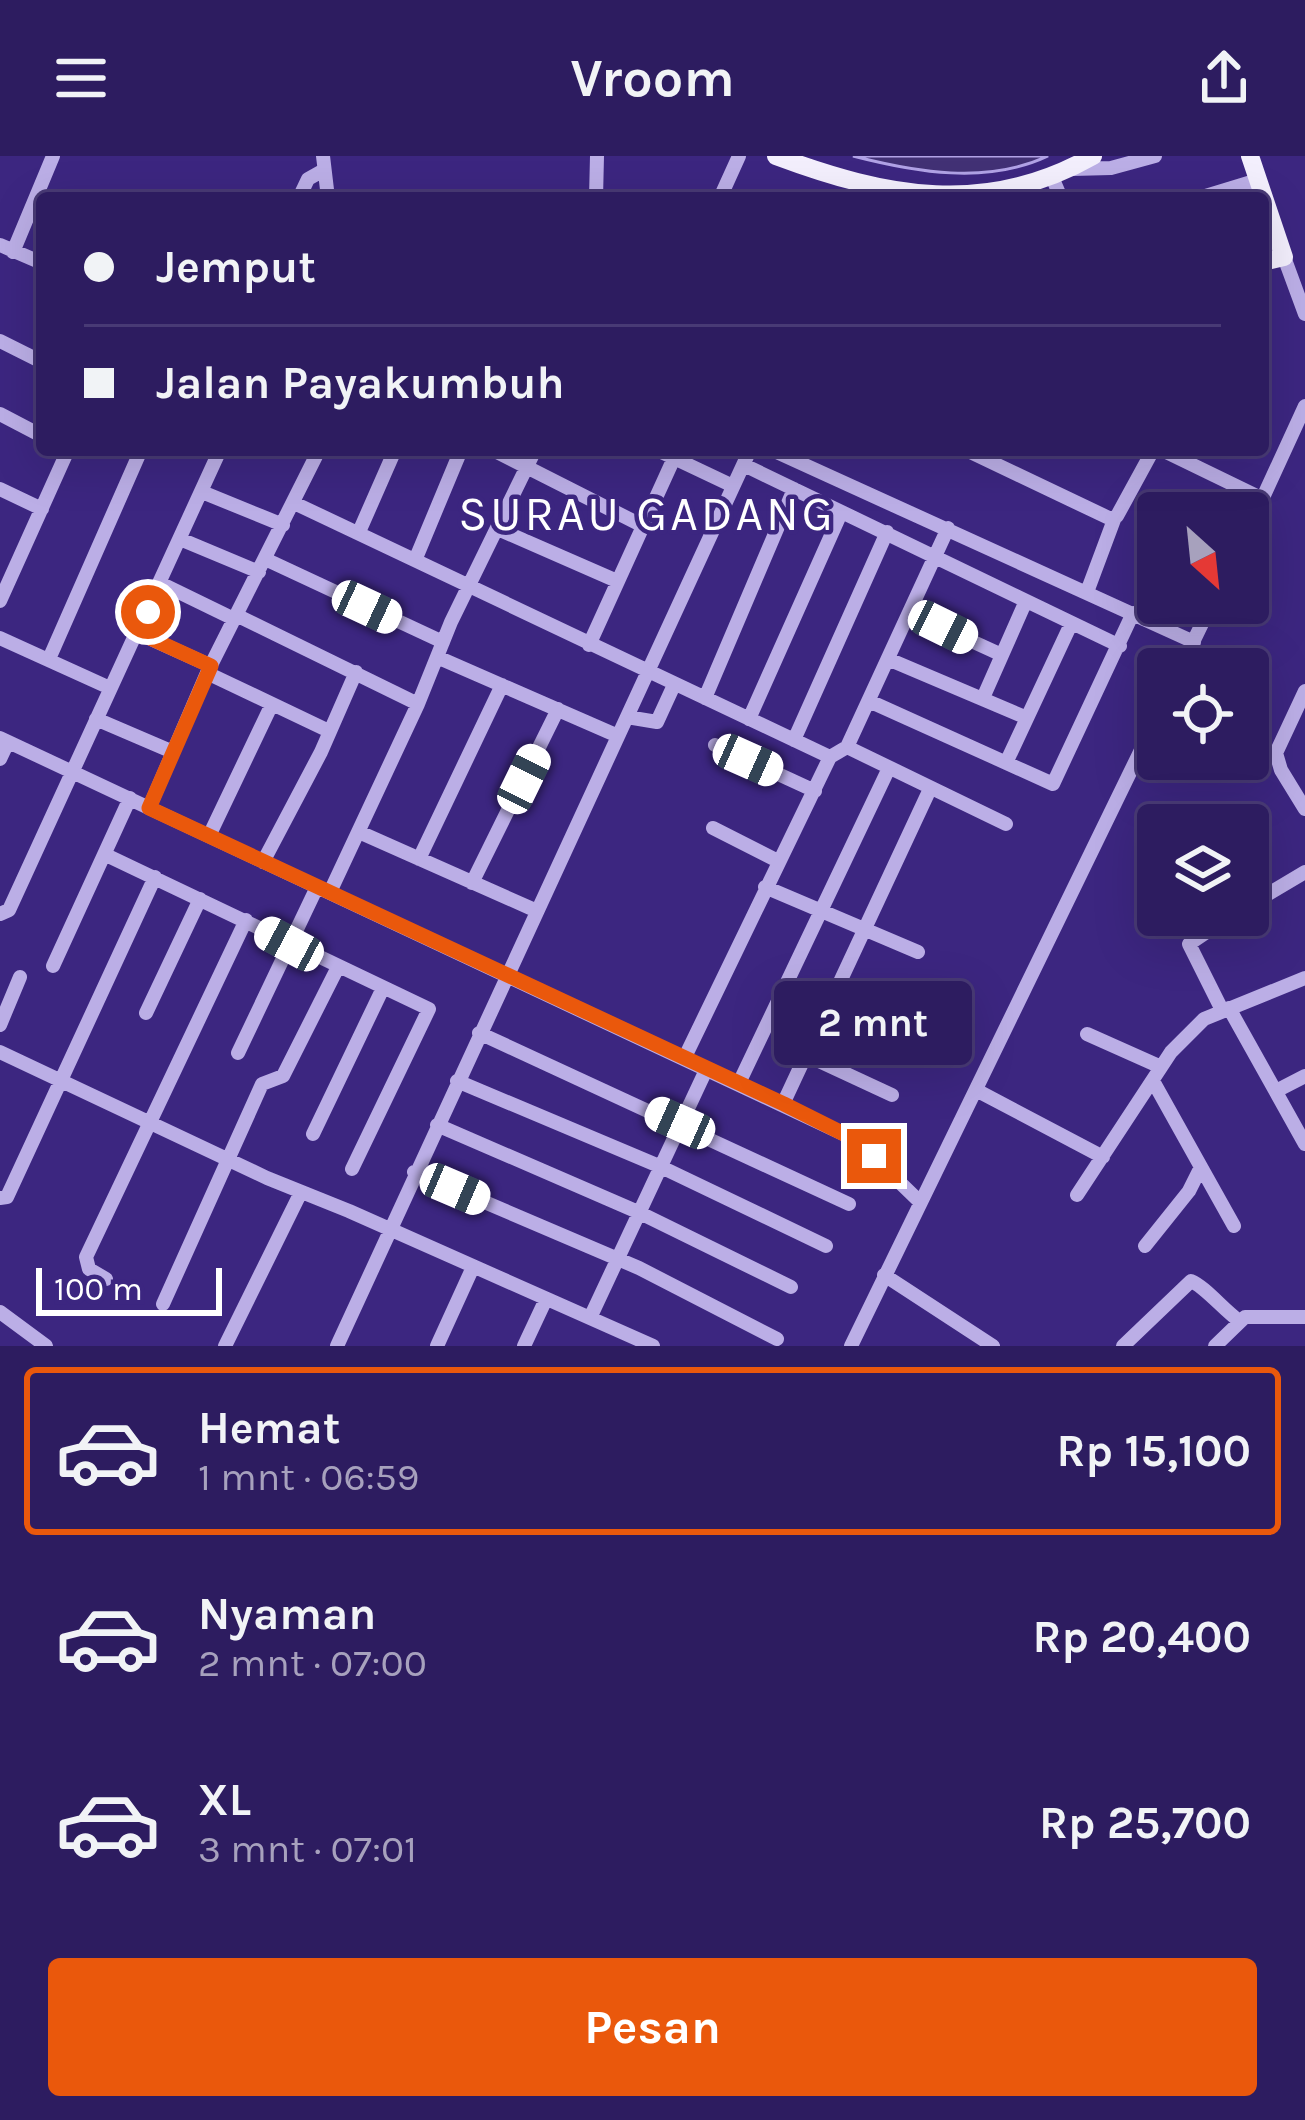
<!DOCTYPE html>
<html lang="id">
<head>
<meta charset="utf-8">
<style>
  :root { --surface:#2d1c60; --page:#352566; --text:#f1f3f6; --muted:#a7a1bd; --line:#483a75; --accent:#ea580c }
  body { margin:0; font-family:Karla,sans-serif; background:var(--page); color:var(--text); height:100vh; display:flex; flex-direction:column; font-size:45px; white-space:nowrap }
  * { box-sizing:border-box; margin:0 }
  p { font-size:39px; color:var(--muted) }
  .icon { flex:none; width:66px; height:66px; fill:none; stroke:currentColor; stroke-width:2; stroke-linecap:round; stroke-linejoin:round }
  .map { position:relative; height:1190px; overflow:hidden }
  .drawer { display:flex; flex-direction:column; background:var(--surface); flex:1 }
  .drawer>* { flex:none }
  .top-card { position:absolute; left:36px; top:36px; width:1233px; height:264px; border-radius:12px; box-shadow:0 12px 48px #0002,0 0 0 3px var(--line); display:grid; align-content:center; height:264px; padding:0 48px; background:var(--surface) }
  .needle { width:78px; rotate:153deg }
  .tools { position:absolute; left:1137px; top:336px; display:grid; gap:24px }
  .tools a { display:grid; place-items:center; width:132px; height:132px; border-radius:12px; background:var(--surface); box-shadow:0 12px 48px #0002,0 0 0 3px var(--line); font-size:60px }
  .scale { position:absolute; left:36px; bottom:30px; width:186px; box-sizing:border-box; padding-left:12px; border:6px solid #fff; border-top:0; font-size:33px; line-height:42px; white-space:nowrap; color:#fff; -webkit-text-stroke:9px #3c2680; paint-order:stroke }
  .end { position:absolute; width:54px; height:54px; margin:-27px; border:15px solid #ea580c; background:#fff; box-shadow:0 0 0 6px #fff }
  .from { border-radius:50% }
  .bubble { position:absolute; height:84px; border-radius:12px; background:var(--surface); box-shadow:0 12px 48px #0002,0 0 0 3px var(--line); font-size:39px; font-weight:700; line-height:84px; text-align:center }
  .car { position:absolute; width:36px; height:72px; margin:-36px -18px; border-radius:15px; box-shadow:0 0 9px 3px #0007; background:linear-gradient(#fff 24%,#345 0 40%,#fff 0 76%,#345 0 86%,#fff 0) }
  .top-card b { display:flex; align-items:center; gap:42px; height:114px; font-size:45px }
  .top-card b+b { border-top:3px solid var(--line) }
  .top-card i { width:30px; height:30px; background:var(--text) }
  ul { padding:21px 0 0; list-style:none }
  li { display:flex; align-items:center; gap:36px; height:168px; margin:0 24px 18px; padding:0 24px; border:6px solid transparent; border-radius:12px }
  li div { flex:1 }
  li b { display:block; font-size:45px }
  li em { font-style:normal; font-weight:700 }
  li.selected { border-color:var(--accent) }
  li>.icon { width:108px; height:108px; stroke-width:1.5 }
  .button { display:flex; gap:24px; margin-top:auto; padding:24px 48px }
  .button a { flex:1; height:138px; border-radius:12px; background:var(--accent); color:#fff; font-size:48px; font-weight:700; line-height:138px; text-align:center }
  header { display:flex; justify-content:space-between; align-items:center; height:156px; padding:0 48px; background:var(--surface); font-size:54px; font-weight:700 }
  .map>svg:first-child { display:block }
</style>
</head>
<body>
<header><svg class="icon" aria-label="menu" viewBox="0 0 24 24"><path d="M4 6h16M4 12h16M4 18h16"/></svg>Vroom<svg class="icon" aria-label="share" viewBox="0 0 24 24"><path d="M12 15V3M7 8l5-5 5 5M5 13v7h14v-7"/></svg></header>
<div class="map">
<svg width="1305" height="1190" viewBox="0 0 1305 1190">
  <rect width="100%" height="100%" fill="#3c2680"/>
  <path fill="#423175" stroke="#b1a2e6" stroke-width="3" d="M853 0H1048C987 29 915 16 853 0Z"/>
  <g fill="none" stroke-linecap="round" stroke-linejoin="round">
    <path stroke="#bbaee6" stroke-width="14" d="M323 0 328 42
      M1072 13 1111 12 1155 0
      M1052 21 1061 42
      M299 42 308 23 324 14
      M596 42 597 0
      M720 42 739 0
      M1199 42 1258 24
      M0 89 42 107
      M13 96 53 0
      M1284 101 1305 158
      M0 185 42 206
      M0 258 42 280
      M493 294 643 370
      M657 294 733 330
      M772 294 1194 486
      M966 294 1111 363 1117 360 1153 294
      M1162 294 1263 343
      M744 309 1120 490
      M0 333 42 353
      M202 336 283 369
      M294 347 830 601
      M498 373 617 425
      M1248 374 1305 250
      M359 376 395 294
      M180 383 259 416
      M416 402 461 294
      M265 403 443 486
      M160 427 234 463
      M1087 436 1115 361
      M0 445 68 294
      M910 457 1002 499
      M236 459 418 548
      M138 477 211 510
      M0 482 110 532
      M589 489 674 302
      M437 501 618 580
      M49 503 141 294
      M888 503 1027 562
      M1180 513 1212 447
      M207 517 329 575
      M1305 535 1276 597 1281 614 1305 653
      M705 542 794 333
      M983 542 1025 447
      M869 545 1053 628 1133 457
      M627 561 657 566 674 529
      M96 563 173 596
      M749 563 841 357
      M0 582 856 984 920 1046
      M794 584 887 376
      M715 589 815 635
      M847 591 1006 668
      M0 603 8 586
      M1006 607 1071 468
      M149 652 207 517 319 294
      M713 672 778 705
      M359 676 537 755
      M209 680 272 548
      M106 699 429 853 352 1013
      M419 703 502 529
      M263 706 321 596 356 516
      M472 727 558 553
      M765 731 918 796
      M330 736 418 548 451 466 535 294
      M1248 750 1305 716
      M0 758 9 754 220 294
      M53 810 130 642
      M1229 852 1305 988
      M829 853 913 890
      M1222 854 1189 788 1232 759
      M146 857 200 743
      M0 869 20 821
      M479 877 849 1048
      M1087 878 1161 911
      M0 896 267 1022 349 1055 653 1190
      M238 897 317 731
      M808 900 892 939
      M684 903 830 601 847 591 948 372
      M457 925 659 1010 826 1090
      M739 927 889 612
      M976 934 1103 1001
      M1276 935 1305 920
      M783 948 930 633
      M437 969 638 1056 791 1131
      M313 978 383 832
      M1201 1011 1234 1070
      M414 1016 639 1112 777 1183
      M1077 1039 1171 896 1204 863 1305 822
      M0 1042 7 1041 155 721
      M1145 1090 1189 1035 1201 1011 1153 925
      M884 1119 993 1190
      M106 1123 89 1113 86 1101 246 764
      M163 1148 262 928 283 920 338 811
      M0 1156 46 1190
      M590 1162 706 914
      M225 1190 301 1036
      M337 1190 750 294
      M437 1190 473 1111
      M524 1190 546 1143
      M851 1190 1158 559
      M1123 1190 1191 1125C1204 1130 1224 1154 1238 1164
      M1215 1190 1245 1161H1305"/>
    <path stroke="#f3effd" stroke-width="18" d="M776 0C886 41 986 61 1093 0
      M1250 0 1284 101 1263 106"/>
  </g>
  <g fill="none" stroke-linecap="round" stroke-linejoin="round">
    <path stroke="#ea580c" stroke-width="15" d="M148 456 139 477 211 510 149 652 784 948 856 984 874 1000"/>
  </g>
  <g text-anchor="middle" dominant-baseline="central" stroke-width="9" stroke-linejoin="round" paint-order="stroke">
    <g font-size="48" letter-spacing="3" fill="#fff" stroke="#3c2680">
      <text x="647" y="358">SURAU GADANG</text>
    </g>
  </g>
</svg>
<div class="tools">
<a><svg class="needle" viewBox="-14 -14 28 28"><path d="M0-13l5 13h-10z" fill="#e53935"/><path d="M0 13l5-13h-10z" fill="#a7a1bd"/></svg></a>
<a><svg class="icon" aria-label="locate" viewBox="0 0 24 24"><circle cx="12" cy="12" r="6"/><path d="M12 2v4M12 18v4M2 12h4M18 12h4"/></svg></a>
<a><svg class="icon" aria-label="layers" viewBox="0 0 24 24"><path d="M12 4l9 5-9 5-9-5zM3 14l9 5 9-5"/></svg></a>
</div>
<div class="scale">100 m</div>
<i class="end from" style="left:148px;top:456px"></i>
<i class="end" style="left:874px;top:1000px"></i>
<div class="bubble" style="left:774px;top:825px;width:198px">2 mnt</div>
<i class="car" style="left:367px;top:451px;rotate:115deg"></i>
<i class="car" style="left:943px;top:471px;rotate:116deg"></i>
<i class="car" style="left:748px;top:604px;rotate:114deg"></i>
<i class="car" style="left:524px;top:623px;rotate:26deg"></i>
<i class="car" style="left:289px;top:788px;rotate:298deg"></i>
<i class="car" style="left:680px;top:967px;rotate:294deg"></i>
<i class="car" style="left:455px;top:1033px;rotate:113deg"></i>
<div class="top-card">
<b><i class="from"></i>Jemput</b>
<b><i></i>Jalan Payakumbuh</b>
</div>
</div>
<section class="drawer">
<ul>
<li class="selected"><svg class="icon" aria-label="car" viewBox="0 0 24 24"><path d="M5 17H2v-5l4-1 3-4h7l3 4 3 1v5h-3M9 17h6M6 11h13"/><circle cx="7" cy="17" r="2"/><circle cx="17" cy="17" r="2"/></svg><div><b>Hemat</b><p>1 mnt · 06:59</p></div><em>Rp 15,100</em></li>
<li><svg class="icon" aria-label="car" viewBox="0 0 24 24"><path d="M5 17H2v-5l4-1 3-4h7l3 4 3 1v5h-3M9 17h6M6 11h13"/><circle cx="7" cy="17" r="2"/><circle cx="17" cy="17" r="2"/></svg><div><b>Nyaman</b><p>2 mnt · 07:00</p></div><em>Rp 20,400</em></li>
<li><svg class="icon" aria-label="car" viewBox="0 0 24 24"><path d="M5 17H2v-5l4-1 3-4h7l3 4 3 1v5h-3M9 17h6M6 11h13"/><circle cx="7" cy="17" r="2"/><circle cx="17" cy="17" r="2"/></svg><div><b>XL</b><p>3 mnt · 07:01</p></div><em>Rp 25,700</em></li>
</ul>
<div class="button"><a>Pesan</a></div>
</section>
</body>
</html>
